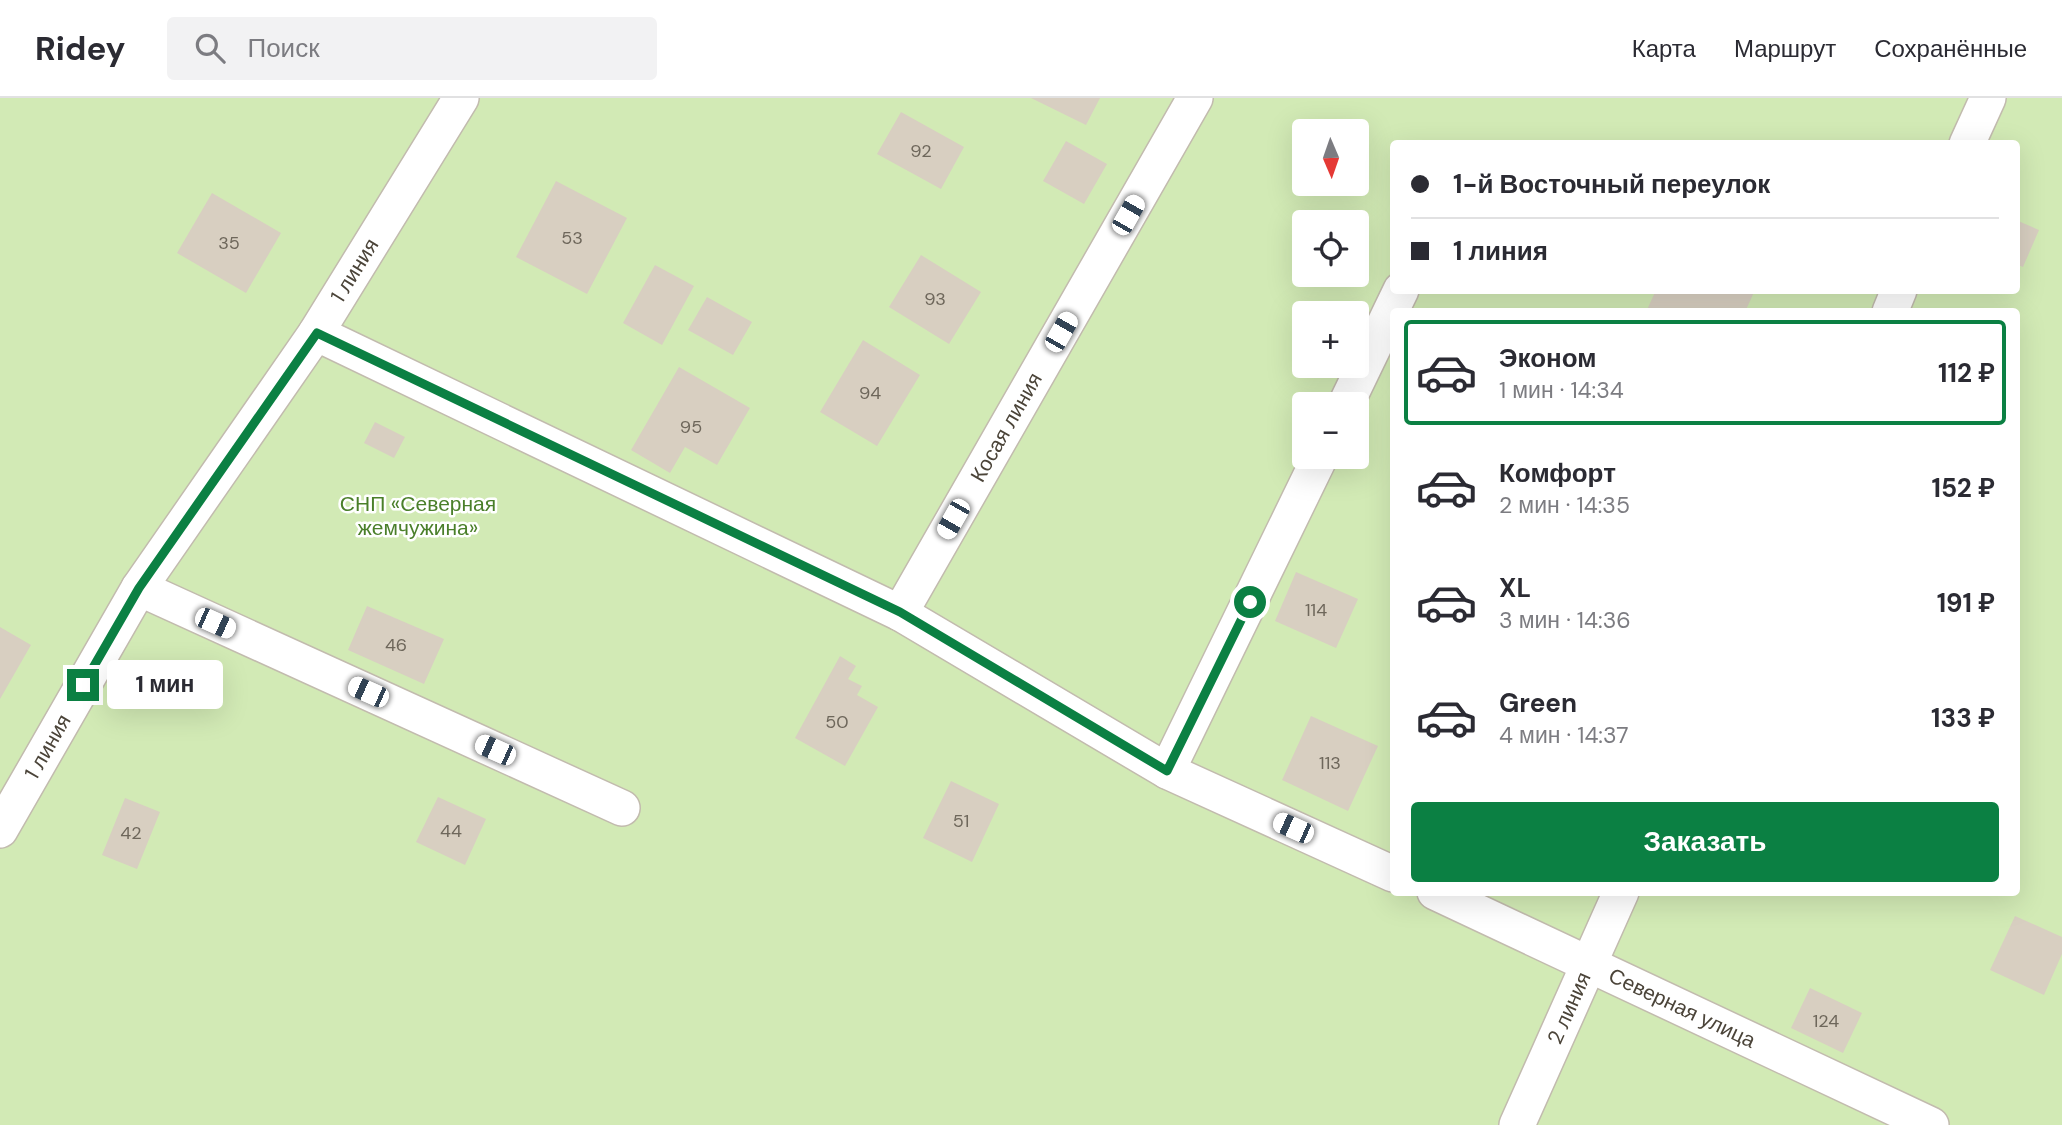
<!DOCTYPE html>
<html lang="ru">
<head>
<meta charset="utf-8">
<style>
  :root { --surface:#fff; --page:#f2f2f3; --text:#2b2b33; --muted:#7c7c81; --line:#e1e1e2; --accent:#0b8043 }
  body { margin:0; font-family:"DM Sans",sans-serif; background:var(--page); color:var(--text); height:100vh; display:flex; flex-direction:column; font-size:26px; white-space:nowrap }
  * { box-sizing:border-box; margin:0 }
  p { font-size:23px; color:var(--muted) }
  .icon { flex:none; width:38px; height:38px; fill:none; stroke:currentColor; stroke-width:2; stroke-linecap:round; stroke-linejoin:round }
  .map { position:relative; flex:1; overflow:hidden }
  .sheet { position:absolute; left:1390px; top:210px; width:630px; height:588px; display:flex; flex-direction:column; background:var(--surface); border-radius:7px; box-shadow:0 7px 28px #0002 }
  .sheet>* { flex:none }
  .top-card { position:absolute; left:1390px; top:42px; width:630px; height:154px; border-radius:7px; box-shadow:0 7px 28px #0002; display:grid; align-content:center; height:154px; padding:0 21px; background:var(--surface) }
  .needle { width:46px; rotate:178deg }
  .fabs { position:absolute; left:1292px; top:21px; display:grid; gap:14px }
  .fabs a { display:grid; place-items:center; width:77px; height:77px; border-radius:7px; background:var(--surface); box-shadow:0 7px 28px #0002; font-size:35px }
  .end { position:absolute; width:32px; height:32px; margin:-16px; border:9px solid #0b8043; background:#fff; box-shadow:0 0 0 4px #fff }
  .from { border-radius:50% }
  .bubble { position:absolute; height:49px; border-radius:7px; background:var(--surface); box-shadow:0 7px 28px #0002; font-size:23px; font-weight:700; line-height:49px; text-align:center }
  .car { position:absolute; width:21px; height:42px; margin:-21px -10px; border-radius:9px; box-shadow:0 0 5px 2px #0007; background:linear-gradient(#fff 24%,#345 0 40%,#fff 0 76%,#345 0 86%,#fff 0) }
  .top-card b { display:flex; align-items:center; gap:24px; height:66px; font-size:26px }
  .top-card b+b { border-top:2px solid var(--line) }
  .top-card i { width:18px; height:18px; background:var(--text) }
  ul { padding:12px 0 0; list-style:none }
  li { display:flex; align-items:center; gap:21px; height:105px; margin:0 14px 10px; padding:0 7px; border:4px solid transparent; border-radius:7px }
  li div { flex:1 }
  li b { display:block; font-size:26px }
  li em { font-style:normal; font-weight:700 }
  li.on { border-color:var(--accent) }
  li>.icon { width:63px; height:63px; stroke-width:1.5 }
  .button { display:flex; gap:14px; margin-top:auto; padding:14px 21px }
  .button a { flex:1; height:80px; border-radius:7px; background:var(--accent); color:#fff; font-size:28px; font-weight:700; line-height:80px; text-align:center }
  header { display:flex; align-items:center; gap:42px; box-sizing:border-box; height:98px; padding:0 35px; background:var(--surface); border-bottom:2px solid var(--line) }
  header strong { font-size:33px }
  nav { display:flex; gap:38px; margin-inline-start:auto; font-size:24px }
  .search { width:490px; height:63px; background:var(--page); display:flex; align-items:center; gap:18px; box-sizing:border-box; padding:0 24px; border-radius:7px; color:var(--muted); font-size:26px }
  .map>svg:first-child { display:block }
</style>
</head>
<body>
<header>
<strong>Ridey</strong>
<div class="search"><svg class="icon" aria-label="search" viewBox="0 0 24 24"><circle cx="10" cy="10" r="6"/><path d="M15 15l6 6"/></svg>Поиск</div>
<nav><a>Карта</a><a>Маршрут</a><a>Сохранённые</a></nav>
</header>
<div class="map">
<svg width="2062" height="1027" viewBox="0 0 2062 1027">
  <rect width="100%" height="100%" fill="#f6f3ec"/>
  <path fill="#d2eab5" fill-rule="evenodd" d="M0 0H2062V1027H0ZM1304 33H1356V86H1304ZM1393 46H2016V192H1393ZM1304 124H1356V177H1304ZM1393 214H2016V794H1393ZM1304 215H1356V268H1304ZM1304 306H1356V359H1304Z"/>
  <path fill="#d8cfc1" d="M1031 0H1100L1086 27Z
    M901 14 964 49 941 91 877 56Z
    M1066 43 1107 66 1084 106 1043 83Z
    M556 83 627 120 587 196 516 159Z
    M212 95 281 135 246 195 177 155Z
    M2016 122 2039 132 2023 169 2016 166Z
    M921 157 981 194 949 246 889 209Z
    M655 167 694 188 662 247 623 225Z
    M1656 192H1755L1745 214H1646Z
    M707 199 752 224 733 257 688 232Z
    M863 242 920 277 877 348 820 314Z
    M679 269 750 310 717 367 685 349 670 375 631 352Z
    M375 324 405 339 394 360 364 345Z
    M1296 474 1358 501 1336 550 1275 523Z
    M367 508 444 541 424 586 348 552Z
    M0 529 31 547 0 601Z
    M840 558 856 568 848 581 862 588 857 597 878 609 845 668 795 640Z
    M1311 618 1378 648 1348 713 1282 682Z
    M951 683 999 706 972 764 923 740Z
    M438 699 486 721 465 767 416 744Z
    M125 700 160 714 137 771 102 757Z
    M2015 818 2062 839V856L2044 897 1990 872Z
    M1810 890 1862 915 1843 955 1791 930Z"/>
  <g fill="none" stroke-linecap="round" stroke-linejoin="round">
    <g stroke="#c2bbae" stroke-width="38">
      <g id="street">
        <path d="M1967 46 1988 0"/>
        <path d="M1890 214 1899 192"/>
        <path d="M316 235 900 515 1167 673 1393 776"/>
        <path d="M1346 306 1401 192"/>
        <path d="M139 490 622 710"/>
        <path id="s1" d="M900 515 1195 0"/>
        <path d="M1167 673 1320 359"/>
        <path id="s2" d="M0 732 139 490 316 235 461 0"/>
        <path id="s3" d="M1435 794 1931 1027"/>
        <path id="s4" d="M1517 1027 1621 794"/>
      </g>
    </g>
    <use href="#street" stroke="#fff" stroke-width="35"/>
  </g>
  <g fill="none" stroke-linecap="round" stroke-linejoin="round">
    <path stroke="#0b8043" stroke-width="9" d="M83 587 139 490 317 235 900 514 1167 673 1250 504"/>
  </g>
  <g text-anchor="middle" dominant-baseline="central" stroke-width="5" stroke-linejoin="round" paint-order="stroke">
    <g font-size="18" fill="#6e675b">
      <text x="921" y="53">92</text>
      <text x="572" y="140">53</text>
      <text x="229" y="145">35</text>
      <text x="935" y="201">93</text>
      <text x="870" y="295">94</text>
      <text x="691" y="329">95</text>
      <text x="1316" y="512">114</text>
      <text x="396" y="547">46</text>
      <text x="837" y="624">50</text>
      <text x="1330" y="665">113</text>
      <text x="961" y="723">51</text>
      <text x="451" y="733">44</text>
      <text x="131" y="735">42</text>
      <text x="1826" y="923">124</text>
    </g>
    <g font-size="21" fill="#4b4439" stroke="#fff">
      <text stroke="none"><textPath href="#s2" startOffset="663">1 линия</textPath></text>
      <text stroke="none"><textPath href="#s1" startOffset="214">Косая линия</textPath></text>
      <text stroke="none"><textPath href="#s2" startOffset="96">1 линия</textPath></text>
      <text stroke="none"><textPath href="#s3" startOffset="273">Северная улица</textPath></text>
      <text stroke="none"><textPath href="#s4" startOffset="128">2 линия</textPath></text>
    </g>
    <g font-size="21" fill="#4a7f2a" stroke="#fff">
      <text x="418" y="406">СНП «Северная<tspan x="418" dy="24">жемчужина»</tspan></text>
    </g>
  </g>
</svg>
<div class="fabs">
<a><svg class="needle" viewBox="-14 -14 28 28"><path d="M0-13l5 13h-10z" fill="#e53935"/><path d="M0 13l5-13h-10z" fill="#7c7c81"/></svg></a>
<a><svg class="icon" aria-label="locate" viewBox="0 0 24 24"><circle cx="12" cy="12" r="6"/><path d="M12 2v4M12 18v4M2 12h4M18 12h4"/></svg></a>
<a>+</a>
<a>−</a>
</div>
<i class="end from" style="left:1250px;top:504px"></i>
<i class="end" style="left:83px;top:587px"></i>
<div class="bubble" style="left:107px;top:562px;width:116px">1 мин</div>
<i class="car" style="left:1128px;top:117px;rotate:30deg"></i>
<i class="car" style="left:1061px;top:234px;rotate:30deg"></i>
<i class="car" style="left:953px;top:421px;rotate:210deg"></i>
<i class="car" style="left:215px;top:525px;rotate:114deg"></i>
<i class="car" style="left:368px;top:594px;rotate:294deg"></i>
<i class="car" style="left:495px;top:652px;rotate:294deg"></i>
<i class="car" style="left:1293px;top:730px;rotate:294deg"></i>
<div class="top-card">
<b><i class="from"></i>1-й Восточный переулок</b>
<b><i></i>1 линия</b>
</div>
<section class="sheet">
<ul>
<li class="on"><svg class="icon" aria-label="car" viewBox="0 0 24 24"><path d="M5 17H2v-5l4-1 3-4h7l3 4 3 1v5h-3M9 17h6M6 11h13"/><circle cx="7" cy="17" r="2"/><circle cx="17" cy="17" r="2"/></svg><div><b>Эконом</b><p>1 мин · 14:34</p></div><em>112 ₽</em></li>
<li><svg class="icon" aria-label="car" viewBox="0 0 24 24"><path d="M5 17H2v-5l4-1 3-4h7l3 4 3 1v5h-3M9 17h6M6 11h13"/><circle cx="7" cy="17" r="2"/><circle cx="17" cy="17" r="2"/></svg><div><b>Комфорт</b><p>2 мин · 14:35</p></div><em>152 ₽</em></li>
<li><svg class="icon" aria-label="car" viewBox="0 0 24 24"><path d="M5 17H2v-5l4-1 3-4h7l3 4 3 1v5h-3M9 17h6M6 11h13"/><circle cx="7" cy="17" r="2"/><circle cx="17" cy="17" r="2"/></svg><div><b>XL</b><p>3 мин · 14:36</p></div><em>191 ₽</em></li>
<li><svg class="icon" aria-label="car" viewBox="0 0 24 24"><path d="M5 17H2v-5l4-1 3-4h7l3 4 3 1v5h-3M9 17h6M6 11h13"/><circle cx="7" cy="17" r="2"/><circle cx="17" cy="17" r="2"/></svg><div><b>Green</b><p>4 мин · 14:37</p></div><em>133 ₽</em></li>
</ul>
<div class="button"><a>Заказать</a></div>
</section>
</div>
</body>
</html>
